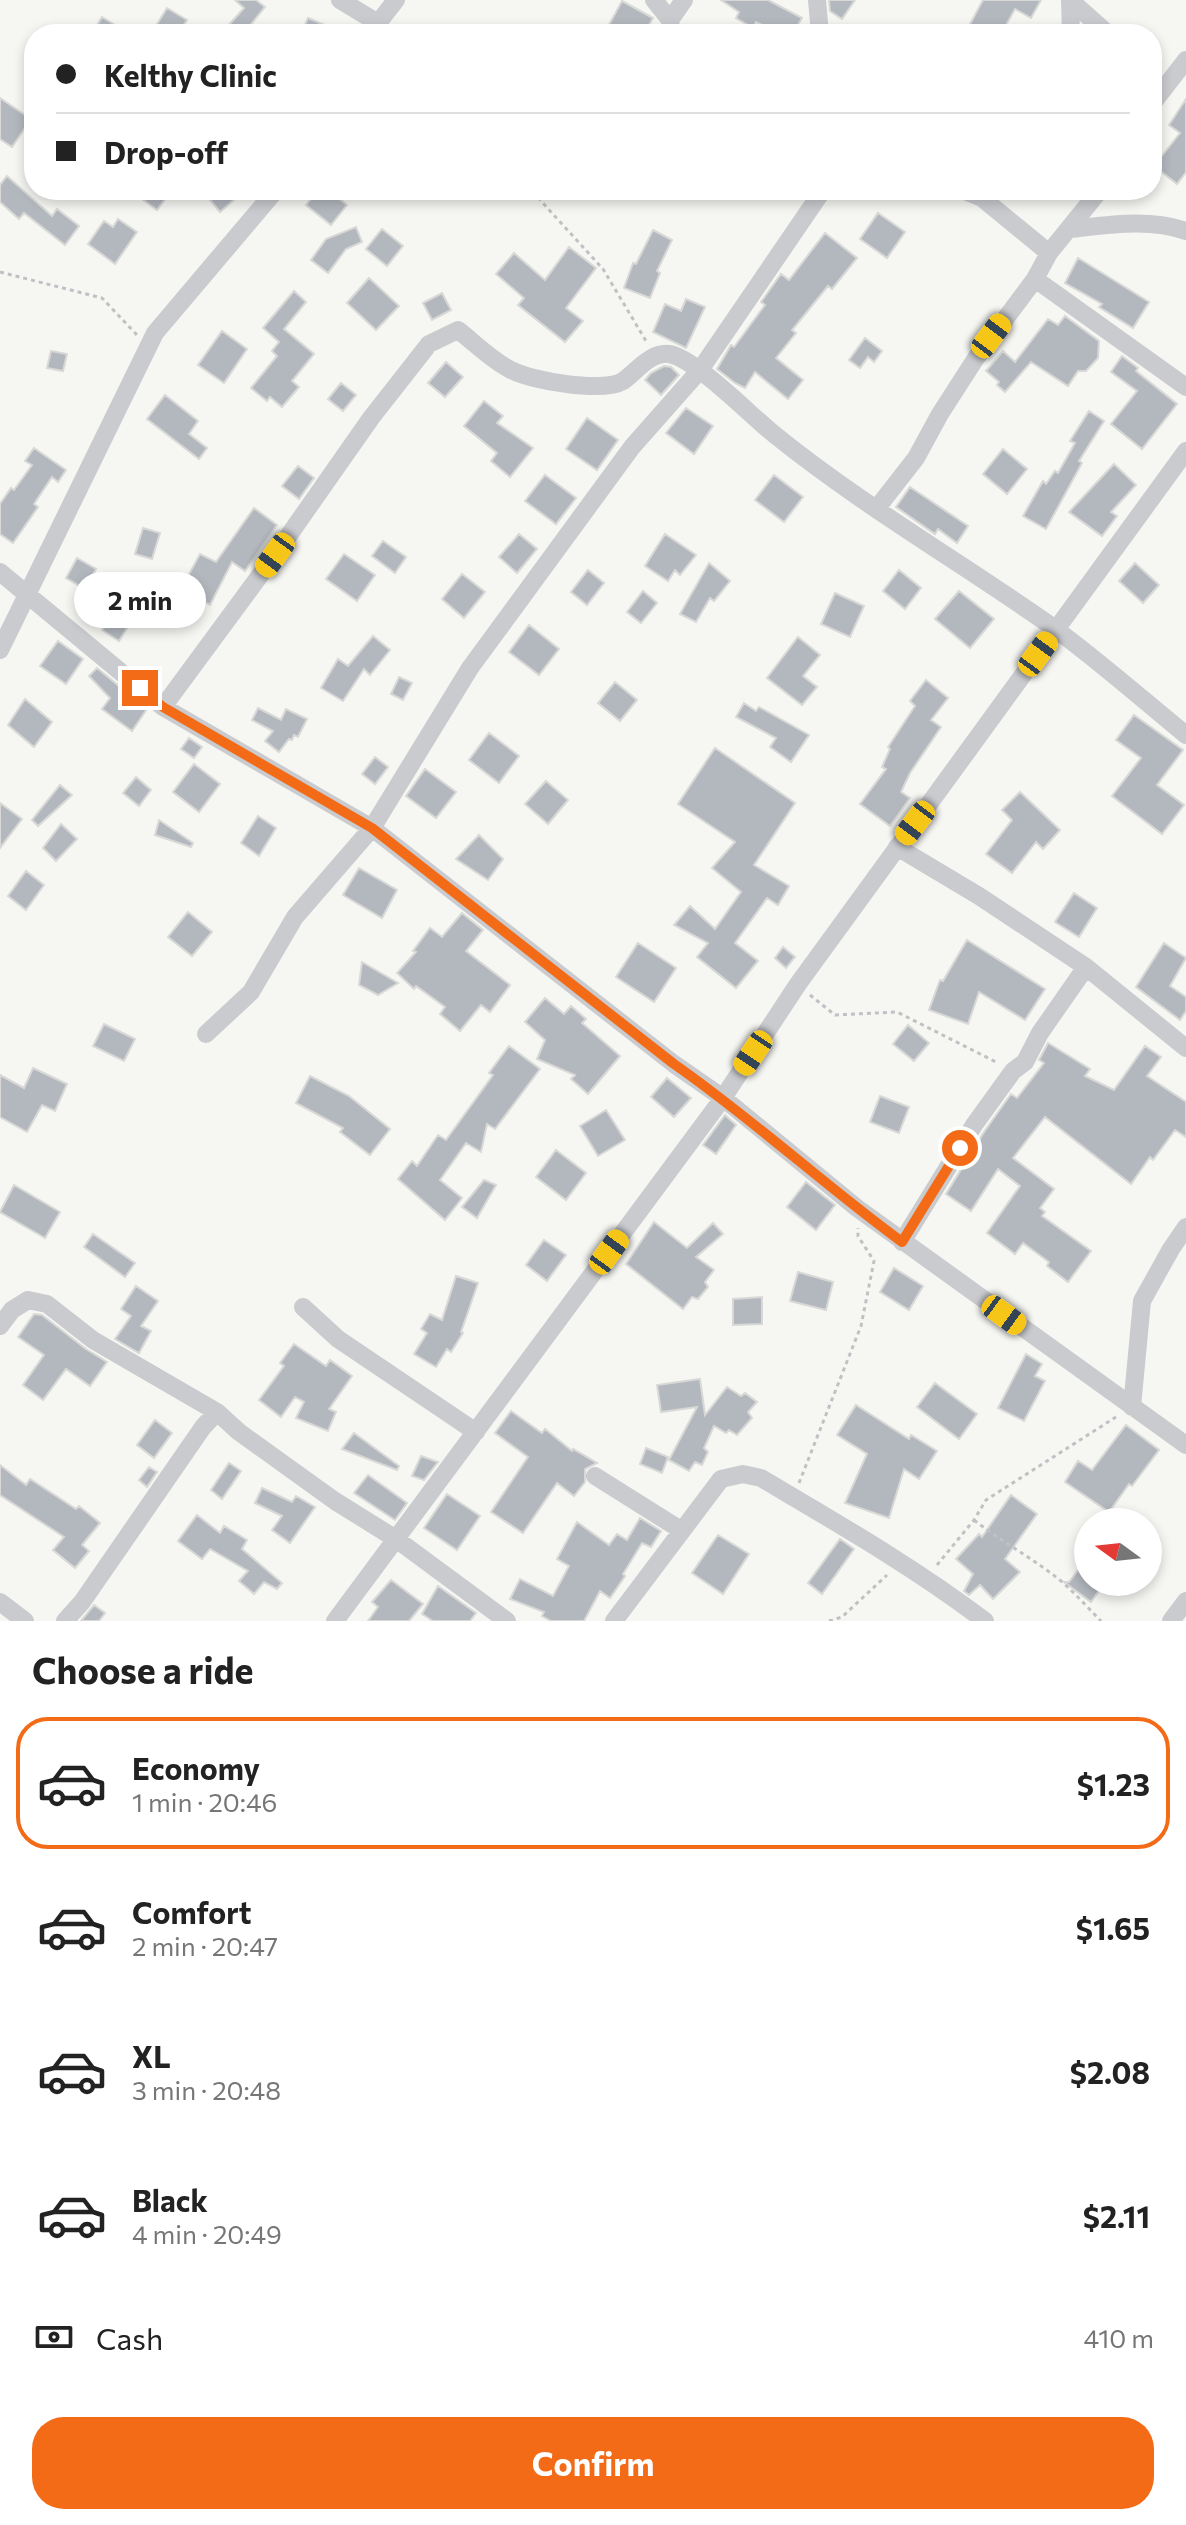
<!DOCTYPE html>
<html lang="en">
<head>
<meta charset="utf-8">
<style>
  :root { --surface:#fff; --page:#f2f2f2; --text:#222; --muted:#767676; --line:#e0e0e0; --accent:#f36b17 }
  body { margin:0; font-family:Commissioner,sans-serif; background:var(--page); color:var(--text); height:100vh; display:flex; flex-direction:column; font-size:30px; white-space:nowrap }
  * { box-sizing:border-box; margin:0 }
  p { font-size:26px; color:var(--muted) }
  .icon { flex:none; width:44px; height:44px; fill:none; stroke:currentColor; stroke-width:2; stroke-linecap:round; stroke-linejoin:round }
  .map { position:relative; height:1621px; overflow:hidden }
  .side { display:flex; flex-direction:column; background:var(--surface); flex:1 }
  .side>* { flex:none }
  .guide { position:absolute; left:24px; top:24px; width:1138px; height:176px; border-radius:32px; box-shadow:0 4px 12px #0003; display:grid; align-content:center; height:176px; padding:0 32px; background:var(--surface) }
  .needle { width:52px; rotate:285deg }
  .controls { position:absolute; left:1074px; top:1508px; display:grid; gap:16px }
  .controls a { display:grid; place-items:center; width:88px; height:88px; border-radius:50%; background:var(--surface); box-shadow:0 4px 12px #0003; font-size:40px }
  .end { position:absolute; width:36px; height:36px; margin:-18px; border:10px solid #f36b17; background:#fff; box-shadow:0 0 0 4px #fff }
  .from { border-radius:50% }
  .bubble { position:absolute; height:56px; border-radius:28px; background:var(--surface); box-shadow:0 4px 12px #0003; font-size:26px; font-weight:700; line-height:56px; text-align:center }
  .car { position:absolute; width:24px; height:48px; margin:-24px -12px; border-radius:10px; box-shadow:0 0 6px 2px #0007; background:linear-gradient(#f5c518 24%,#345 0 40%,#f5c518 0 76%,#345 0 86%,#f5c518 0) }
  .guide b { display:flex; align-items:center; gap:28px; height:76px; font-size:30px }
  .guide b+b { border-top:2px solid var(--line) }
  .guide i { width:20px; height:20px; background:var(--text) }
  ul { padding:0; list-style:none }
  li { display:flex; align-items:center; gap:24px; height:132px; margin:0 16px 12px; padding:0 16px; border:4px solid transparent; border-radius:32px }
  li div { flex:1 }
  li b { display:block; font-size:30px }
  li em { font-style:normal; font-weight:700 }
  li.current { border-color:var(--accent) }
  li>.icon { width:72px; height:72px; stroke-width:1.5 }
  h2 { padding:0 32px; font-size:36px; line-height:96px }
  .pay { display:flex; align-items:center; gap:20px; height:88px; padding:0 32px; font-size:30px }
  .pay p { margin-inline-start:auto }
  .cta { display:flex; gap:16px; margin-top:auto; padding:16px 32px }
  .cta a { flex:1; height:92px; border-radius:32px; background:var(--accent); color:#fff; font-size:32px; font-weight:700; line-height:92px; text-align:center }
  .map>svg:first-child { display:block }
</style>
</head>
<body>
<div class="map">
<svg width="1186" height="1621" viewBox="0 0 1186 1621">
  <rect width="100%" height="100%" fill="#f6f7f3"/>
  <path fill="#b3b8bf" stroke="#d8d8d6" stroke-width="2" d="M235 0H256L265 7 243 34H238L228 26 244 8Z
    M721 0H768L802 18 793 34H781L756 22 753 28 736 18 739 12Z
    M829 0H855L842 19 830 11Z
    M983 0H1041L1031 18 1015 9 1001 34H985L969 26Z
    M622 1 653 18 644 34H604Z
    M167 8 187 20 178 34H151Z
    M102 17 130 34H92Z
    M308 18 346 34H301Z
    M0 98 31 119 12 147 0 139Z
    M1186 99V172L1177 184 1154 166 1180 133 1169 125Z
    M7 176 52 216 57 209 79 226 65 245 24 213 19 219 0 202V185Z
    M130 190H155L166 198 157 210Z
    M202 190H245L220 212Z
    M318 190H329L347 205 331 225 306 205Z
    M878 213 905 232 887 258 860 239Z
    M118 219 137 232 115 264 88 244 104 221 113 227Z
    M356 227 362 242 346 249 328 273 311 260 326 239Z
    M382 229 403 246 387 266 366 249Z
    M653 230 672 240 657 271 660 273 650 298 624 288 633 263 636 264Z
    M825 233 857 258 832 289 828 286 792 330 796 333 776 358 803 380 788 399 755 372 745 388 735 383 717 369 731 345 734 347 765 305 761 302 781 274 789 280Z
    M569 247 596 268 566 308 583 321 565 342 518 305 524 298 496 274 514 253 545 280Z
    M1078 258 1149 302 1133 328 1099 307 1102 304 1065 283Z
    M369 278 399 306 376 330 347 303Z
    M294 291 306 302 284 329 314 354 292 381 299 387 282 407 270 397 267 401 251 388 277 356 272 351 279 342 263 328Z
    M442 293 451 310 432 320 423 303Z
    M686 299 705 307 686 348 653 332 665 304 681 311Z
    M1065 316 1099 341 1098 358 1086 371H1078L1068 386 1031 362 1005 392 997 385 999 382 986 371 1003 351 1015 362 1048 319 1058 325Z
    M222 331 247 349 224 383 198 365Z
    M865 338 882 351 874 362 868 357 860 368 849 360Z
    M51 351 67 354 63 371 47 368Z
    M1122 356 1138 368 1136 371 1177 404 1142 449 1111 424 1137 391 1111 372Z
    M446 362 463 377 445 397 428 383Z
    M664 366 671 367 679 375 661 395 645 380 651 373Z
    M341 383 356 395 343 411 328 399Z
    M165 395 198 421 189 434 207 448 199 459 147 419Z
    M484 401 503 416 497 423 533 448 510 477 491 461 497 453 464 426Z
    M686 408 713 426 694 454 666 433Z
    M1089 411 1104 421 1079 461 1082 463 1046 529 1023 516 1043 481 1046 484 1055 471 1058 473 1075 443 1070 441Z
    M587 418 618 440 597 470 566 449Z
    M34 448 66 470 58 482 52 477 34 504 38 507 13 543 0 534V504L11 488 14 490 32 465 25 461Z
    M1003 449 1027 469 1007 494 983 474Z
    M1114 464 1136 485 1111 512 1117 516 1102 536 1069 512Z
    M298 466 314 478 299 499 282 486Z
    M545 475 576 498 556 524 525 501Z
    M774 475 803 497 784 522 755 500Z
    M910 487 968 526 957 543 938 529 935 534 896 507Z
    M254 508 277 525 245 571 232 562 210 605 177 587H182L200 554 216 562Z
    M143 528 160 533 152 559 135 554Z
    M519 534 537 549 517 573 499 557Z
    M665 534 696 555 680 575 675 570 668 581 645 566Z
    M383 541 406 557 395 573 372 556Z
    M344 554 375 575 357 601 326 579Z
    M77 558 96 569 85 589 66 578Z
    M709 563 730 581 714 601 710 598 696 622 680 614Z
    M1135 563 1159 585 1143 603 1119 581Z
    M588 570 604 583 587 605 571 592Z
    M899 570 921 588 905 609 883 591Z
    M462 574 485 592 464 618 442 599Z
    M115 583 135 590 127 623 129 625 119 641 102 630 115 610 109 608Z
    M643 591 657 603 641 623 627 612Z
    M959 591 994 619 970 648 935 619Z
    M835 593 864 606 850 637 821 624Z
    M529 625 559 649 539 675 509 652Z
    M373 636 390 650 370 675 364 669 343 701 321 688 338 659 348 666Z
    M798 637 820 655 803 676 817 687 802 705 767 678Z
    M58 641 83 659 66 684 40 666Z
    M97 668 147 709 132 731 102 709 110 698 89 676Z
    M399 677 412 683 403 700 391 694Z
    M926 680 948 698 931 720 941 727 910 773 901 792 910 798 890 826 860 804 886 769 882 767 890 749 888 747 915 706 910 701Z
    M615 682 637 700 620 721 598 703Z
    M25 699 52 722 34 747 8 725Z
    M744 703 756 711 759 707 809 735 791 762 770 747 776 738 736 717Z
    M258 708 281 720 286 709 307 719 298 737 294 735 292 740 289 739 279 752 265 741 273 731 252 720Z
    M1134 715 1183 750 1157 785 1184 805 1162 834 1112 796 1141 758 1116 740Z
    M489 733 519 756 499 783 469 760Z
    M189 738 202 747 194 758 181 749Z
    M715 748 795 803 754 865 789 886 778 905 767 898 735 943 758 961 736 988 697 957 708 943 674 925 690 906 715 929 741 892 712 868 735 842 678 804Z
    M375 757 388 767 375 784 362 774Z
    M194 764 220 784 199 812 173 792Z
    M425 769 456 792 436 818 406 796Z
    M136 777 151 790 139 806 123 793Z
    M546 781 568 800 548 824 525 804Z
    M60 785 72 795 38 826 32 820Z
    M1020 792 1060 830 1043 849 1036 842 1012 873 986 854 1012 820 1002 810Z
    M0 803 22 819 0 848Z
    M258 816 276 828 259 856 241 843Z
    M159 820 193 843 191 847 155 835Z
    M61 824 77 839 56 861 43 848Z
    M479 835 503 859 488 880 456 859Z
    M359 868 397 890 382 918 343 895Z
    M26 871 44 885 26 910 8 896Z
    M1074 893 1097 908 1079 937 1055 922Z
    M188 912 212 932 192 956 168 937Z
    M462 913 483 930 466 951 510 985 490 1012 481 1005 460 1031 440 1014 445 1007 416 986 414 989 397 973 416 952 413 951 430 928 442 937Z
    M967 940 1045 989 1025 1020 979 992 968 1024 929 1010 940 980 943 981Z
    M638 943 676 968 654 1002 616 977Z
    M1164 943 1186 958 1170 986 1186 997V1011L1180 1020 1136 987Z
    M783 947 795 957 786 968 775 958Z
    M362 962 398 983 378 995 359 985Z
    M545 998 564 1014 571 1006 586 1019 582 1023 620 1056 588 1094 571 1079 575 1075 537 1059 545 1040 525 1022Z
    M104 1024 135 1039 124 1061 93 1046Z
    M908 1025 929 1043 914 1061 893 1044Z
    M1048 1043 1090 1069 1085 1076 1114 1090 1145 1046 1161 1057 1147 1076 1186 1102V1137L1175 1130 1153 1160 1150 1157 1131 1184 1045 1117 1013 1158 1054 1189 1040 1208 1045 1212 1042 1216 1091 1251 1068 1282 1047 1266 1049 1262 1023 1243 1015 1254 987 1233 1020 1186 998 1169 971 1211 946 1194 984 1132 1011 1094 1017 1098 1044 1063 1039 1060Z
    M509 1046 540 1069 495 1129 487 1124 481 1152 466 1143 440 1180 462 1198 445 1220 398 1179 412 1161 417 1166 438 1135 446 1140 493 1075 489 1073Z
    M33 1068 67 1084 55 1111 42 1105 27 1132 0 1117V1075L24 1088Z
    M310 1076 349 1096 390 1129 370 1155 340 1132 343 1128 296 1103Z
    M667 1078 691 1098 674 1117 651 1097Z
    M880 1096 909 1107 899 1133 870 1122Z
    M606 1110 625 1140 598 1156 580 1126Z
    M725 1115 736 1125 716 1154 703 1145Z
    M556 1150 586 1173 566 1200 536 1177Z
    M484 1180 496 1185 477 1218 462 1207Z
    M806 1182 835 1205 816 1230 787 1207Z
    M14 1185 60 1212 45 1238 0 1212Z
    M654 1222 687 1248 713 1223 723 1234 696 1257 714 1270 705 1282 708 1287 698 1299 692 1297 683 1309 626 1264Z
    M93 1234 135 1263 125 1277 84 1247Z
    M544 1240 566 1255 547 1281 526 1265Z
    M894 1268 923 1286 909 1310 880 1292Z
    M798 1272 833 1282 826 1310 790 1301Z
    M456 1276 478 1283 461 1332 463 1333 451 1352 447 1349 436 1367 414 1354 427 1333 421 1329 430 1314 442 1320Z
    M136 1286 158 1301 141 1326 151 1331 139 1353 115 1339 131 1316 121 1309Z
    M762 1297V1324L733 1325V1299Z
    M34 1314 42 1315 86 1349 107 1362 90 1386 66 1369 43 1400 23 1385 44 1355 18 1337Z
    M294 1344 326 1366 330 1360 352 1376 329 1409 336 1412 328 1431 296 1418 304 1402 295 1397 281 1417 259 1400 284 1366 280 1363Z
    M1026 1354 1042 1364 1035 1376 1045 1381 1024 1421 998 1408Z
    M700 1379 705 1415 727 1387 741 1396 745 1393 757 1402 748 1412 752 1418 737 1435 729 1430 726 1433 714 1426 704 1448 708 1452 702 1465 695 1462 689 1471 669 1460 697 1407 661 1412 657 1385Z
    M935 1383 977 1414 959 1439 917 1407Z
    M856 1405 909 1439 911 1435 937 1451 919 1479 904 1469 889 1518 845 1503 867 1454 837 1435Z
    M511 1411 542 1433 545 1429 572 1451 573 1449 597 1463 585 1469V1482L574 1496 557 1483 523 1533 491 1512 528 1457 495 1433Z
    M155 1420 172 1433 154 1458 137 1445Z
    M1126 1425 1159 1450 1132 1486 1129 1484 1109 1512 1065 1482 1078 1461 1092 1470Z
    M354 1433 399 1466 397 1470 342 1449Z
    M646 1448 668 1457 662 1473 640 1464Z
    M421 1456 438 1462 424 1480 412 1476Z
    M229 1463 241 1471 222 1499 211 1490Z
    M0 1465 26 1485 30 1479 76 1509 79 1506 100 1523 82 1545 89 1551 75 1568 53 1550 64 1537 0 1495Z
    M149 1467 157 1472 147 1487 139 1480Z
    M368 1475 407 1503 395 1520 354 1493Z
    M262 1488 292 1502 296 1496 315 1507 290 1543 272 1530 282 1516 255 1503Z
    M447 1494 480 1516 457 1550 424 1528Z
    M1011 1495 1037 1514 1005 1559 1020 1572 993 1599 980 1585 969 1595 964 1591 973 1574 956 1559 979 1534 982 1537Z
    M197 1515 220 1533 224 1526 247 1540 242 1549 282 1583 277 1589 264 1582 254 1594 239 1581 248 1571 210 1549 202 1559 178 1541Z
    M640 1518 661 1531 651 1547 642 1543 623 1574 625 1576 610 1598 600 1591 584 1621H551L542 1616 544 1612 510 1599 520 1579 553 1596 569 1566 557 1559 577 1522 609 1545 617 1534 627 1540Z
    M718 1535 749 1554 723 1594 692 1573Z
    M840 1539 854 1549 822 1594 808 1583Z
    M1088 1557V1582H1105L1091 1602 1064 1582H1069Z
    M391 1580 423 1604 409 1621H368L378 1607 372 1602Z
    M438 1586 476 1613 470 1621H433L422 1614Z
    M94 1605 105 1613 99 1621H81Z"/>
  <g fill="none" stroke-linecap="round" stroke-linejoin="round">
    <path stroke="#bfc1c4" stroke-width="3" stroke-dasharray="4 4" stroke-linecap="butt" d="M535 190 541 201 603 269 646 341
      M0 272 102 298 137 335
      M810 995 835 1015 897 1012 998 1063
      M799 1483 861 1326 874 1261 858 1236V1228
      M974 1520C1002 1542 1034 1559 1061 1581 1076 1594 1088 1608 1101 1621
      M937 1565 974 1520 986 1500 1116 1417
      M829 1621 842 1617 887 1575"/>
    <path stroke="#c9cbcf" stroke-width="18" d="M340 0 378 23 396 0
      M654 0 670 20 672 34
      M817 0 820 34
      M1070 0 1108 34
      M1070 0 1071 34
      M670 20 684 0
      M1152 104 1186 60
      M962 190 982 198 1049 253
      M1100 190 1049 253 1035 279 1186 387
      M1070 229C1108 225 1150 218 1186 231
      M877 508 916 458 940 414 976 358 1035 279
      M0 572 163 707 372 828 674 1064 723 1098 857 1208 1186 1445
      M0 650 155 333 276 190
      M163 707 275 555 371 418 429 344 458 330C475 343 491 360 511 370 531 381 603 393 623 381 636 372 650 352 669 354 695 358 752 417 775 435 863 506 962 563 1054 628 1099 661 1142 699 1186 735
      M897 847 979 896 1086 967 1186 1048
      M206 1034 251 992 295 917 372 828 470 668 632 447 700 370 823 190
      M902 1242 974 1125 1013 1071 1025 1062 1040 1033 1086 967
      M303 1307 338 1339 476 1432
      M0 1326 12 1310 28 1300 47 1304 93 1340 217 1412
      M1132 1407 1142 1301 1171 1249 1186 1227
      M595 1476 681 1530
      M0 1602 25 1621
      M65 1621 82 1602 203 1427 217 1412 239 1432 335 1501 396 1539 507 1621
      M335 1621 723 1098 798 984 1186 451
      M614 1621 721 1479 743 1474 761 1478C837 1523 914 1567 985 1621
      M1171 1621 1186 1601"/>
  </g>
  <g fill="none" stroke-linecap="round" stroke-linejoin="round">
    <path stroke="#f36b17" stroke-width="10" d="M140 688 163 707 372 828 674 1064C753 1119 824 1185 902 1242L960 1148"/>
  </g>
</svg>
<div class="controls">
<a><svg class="needle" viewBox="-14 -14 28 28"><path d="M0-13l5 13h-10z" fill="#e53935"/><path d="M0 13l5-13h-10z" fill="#767676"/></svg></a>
</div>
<i class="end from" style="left:960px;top:1148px"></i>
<i class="end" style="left:140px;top:688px"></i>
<div class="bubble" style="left:74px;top:572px;width:132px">2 min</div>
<i class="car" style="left:991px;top:336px;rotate:37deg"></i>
<i class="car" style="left:275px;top:555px;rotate:216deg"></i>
<i class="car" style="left:1038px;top:654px;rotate:36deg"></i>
<i class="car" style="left:915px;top:823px;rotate:217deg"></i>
<i class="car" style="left:753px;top:1053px;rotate:214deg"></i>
<i class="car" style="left:609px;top:1252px;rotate:36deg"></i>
<i class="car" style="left:1004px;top:1315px;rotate:126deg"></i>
<div class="guide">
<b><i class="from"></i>Kelthy Clinic</b>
<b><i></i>Drop-off</b>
</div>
</div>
<section class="side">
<h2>Choose a ride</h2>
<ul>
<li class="current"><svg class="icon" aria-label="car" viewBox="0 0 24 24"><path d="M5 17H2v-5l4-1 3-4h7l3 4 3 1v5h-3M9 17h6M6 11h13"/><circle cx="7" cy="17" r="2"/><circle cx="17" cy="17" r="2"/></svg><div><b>Economy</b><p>1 min · 20:46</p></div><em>$1.23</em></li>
<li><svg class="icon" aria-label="car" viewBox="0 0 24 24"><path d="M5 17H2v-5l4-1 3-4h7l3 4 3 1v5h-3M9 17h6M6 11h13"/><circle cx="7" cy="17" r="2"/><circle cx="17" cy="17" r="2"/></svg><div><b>Comfort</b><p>2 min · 20:47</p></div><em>$1.65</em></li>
<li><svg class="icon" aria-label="car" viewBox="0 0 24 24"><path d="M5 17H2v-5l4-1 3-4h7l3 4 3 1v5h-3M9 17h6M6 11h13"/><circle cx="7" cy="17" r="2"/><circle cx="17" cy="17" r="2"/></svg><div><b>XL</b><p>3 min · 20:48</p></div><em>$2.08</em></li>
<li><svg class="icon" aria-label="car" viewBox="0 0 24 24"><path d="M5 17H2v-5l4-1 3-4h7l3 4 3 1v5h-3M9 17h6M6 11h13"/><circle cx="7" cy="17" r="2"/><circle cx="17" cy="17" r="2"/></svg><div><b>Black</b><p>4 min · 20:49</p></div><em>$2.11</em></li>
</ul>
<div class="pay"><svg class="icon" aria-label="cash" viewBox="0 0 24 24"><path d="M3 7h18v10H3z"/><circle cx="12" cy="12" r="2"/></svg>Cash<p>410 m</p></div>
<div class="cta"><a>Confirm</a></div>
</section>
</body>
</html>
